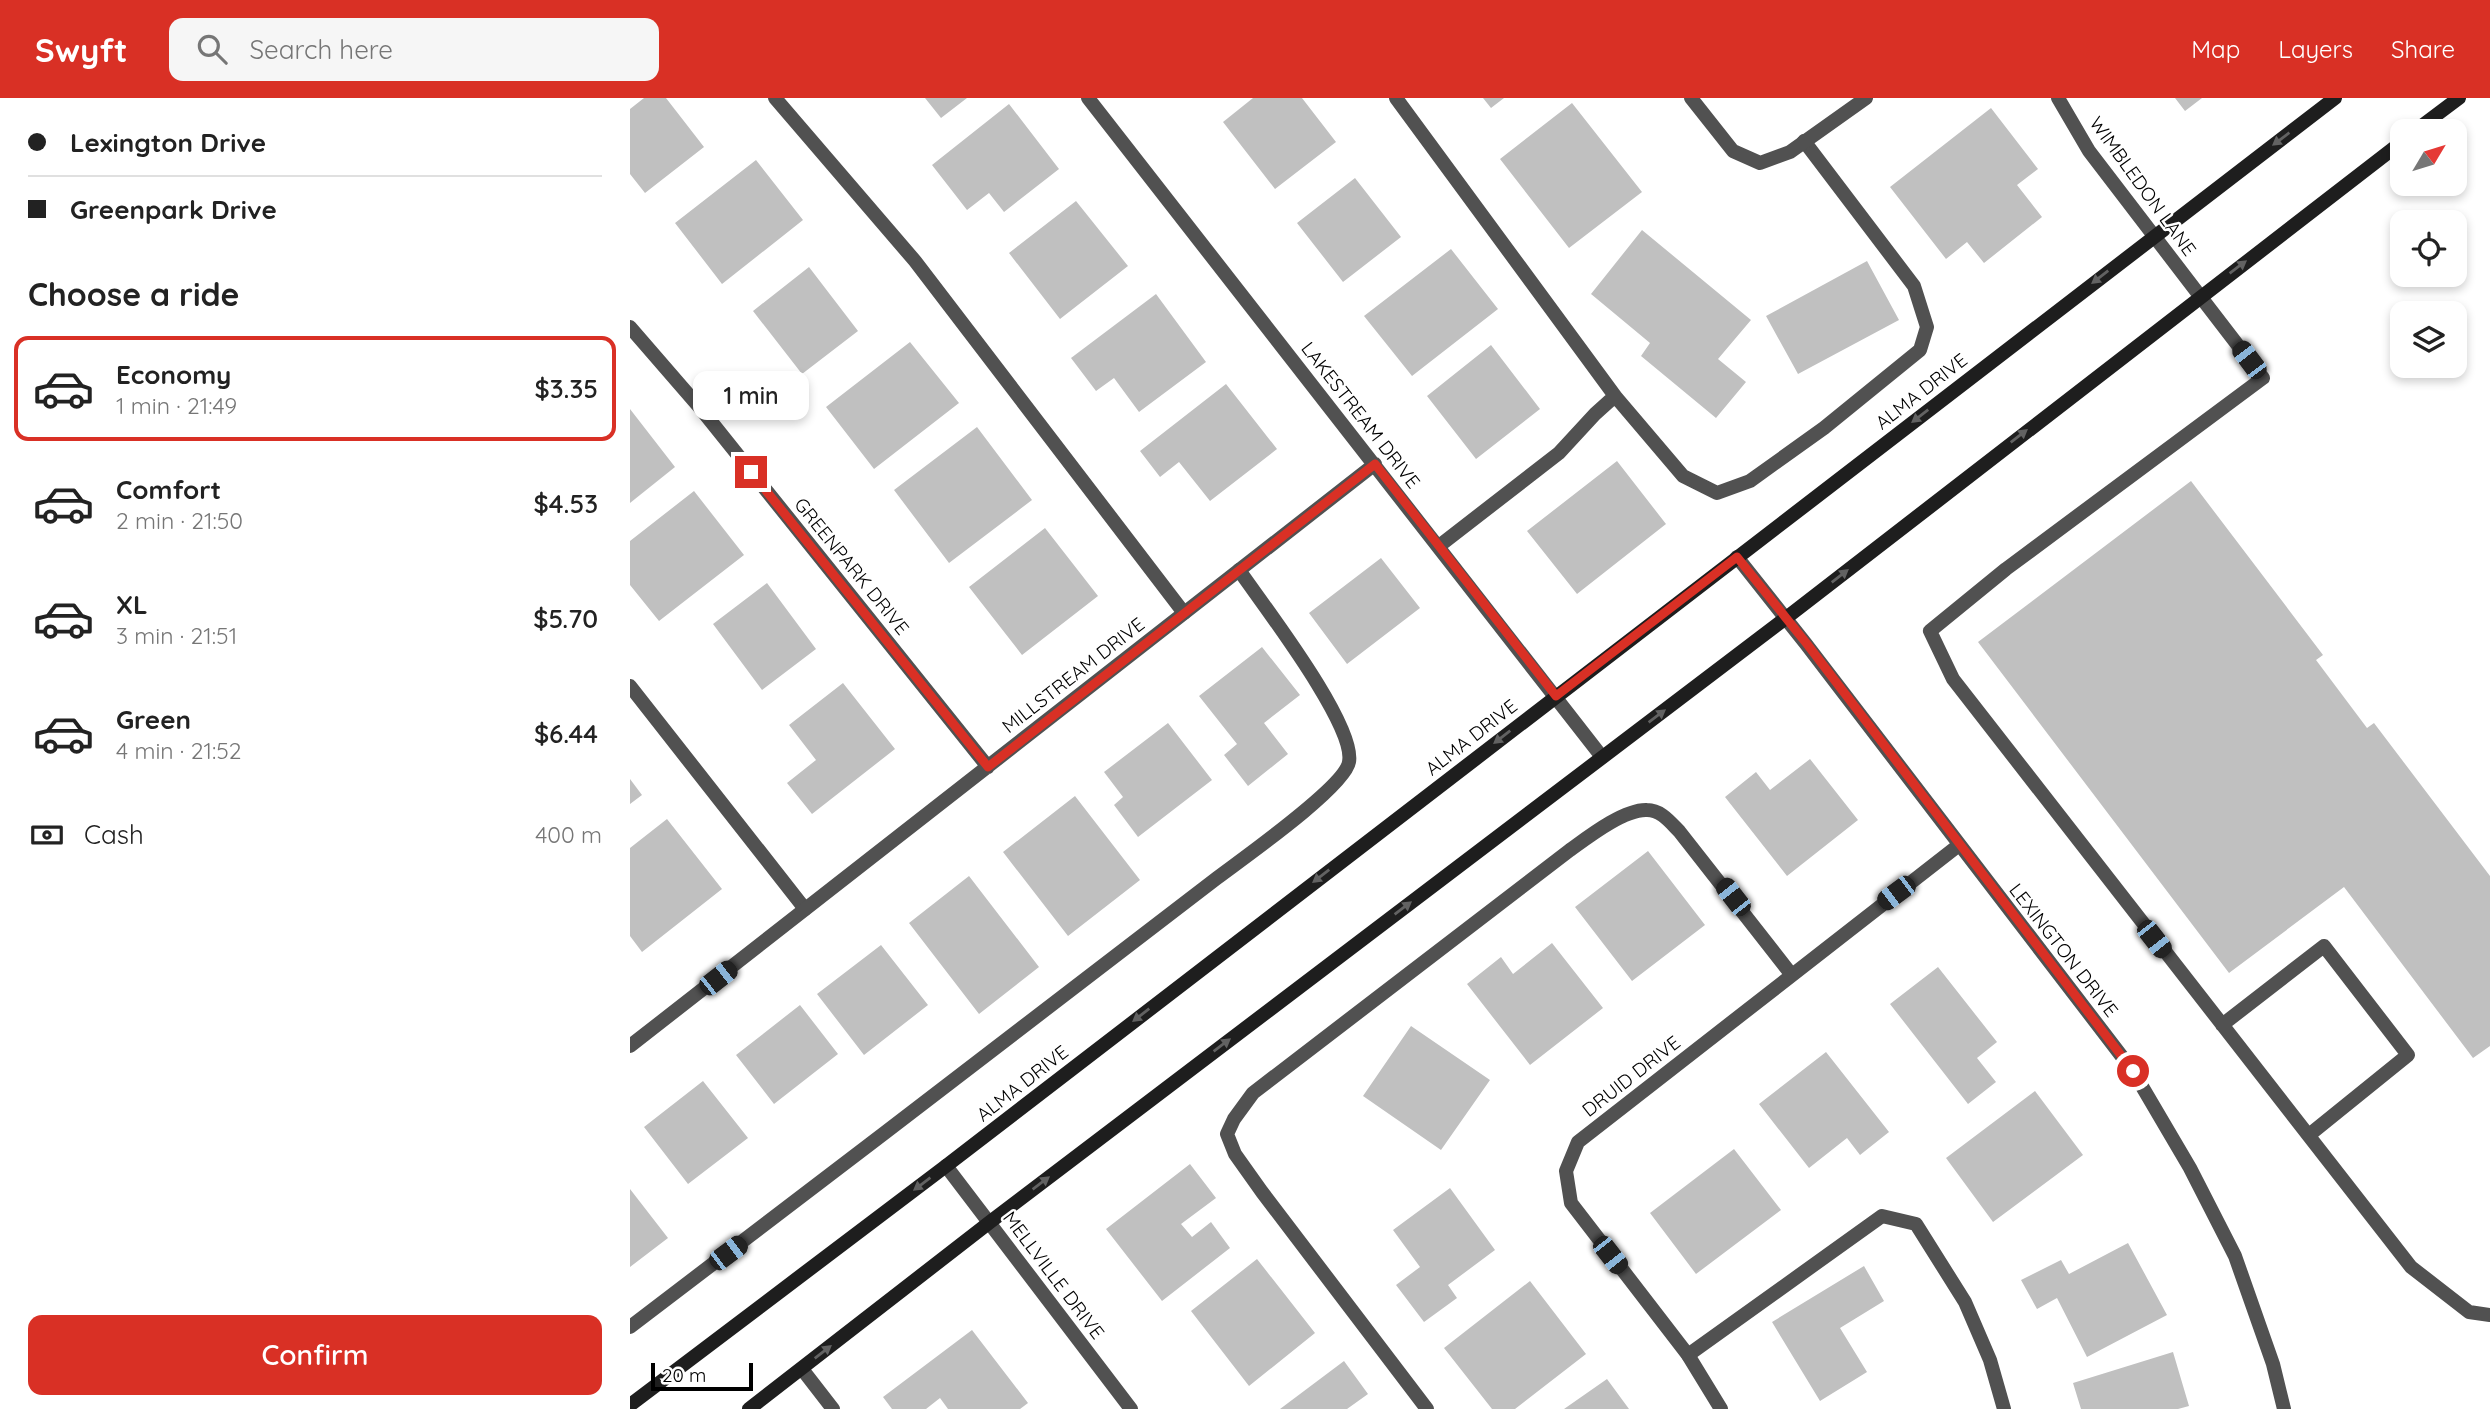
<!DOCTYPE html>
<html lang="en">
<head>
<meta charset="utf-8">
<style>
  :root { --surface:#fff; --page:#f6f6f6; --text:#222; --muted:#767676; --line:#e0e0e0; --accent:#d93025 }
  body { margin:0; font-family:Quicksand,sans-serif; background:var(--page); color:var(--text); height:100vh; display:flex; flex-direction:column; font-size:26px; white-space:nowrap }
  * { box-sizing:border-box; margin:0 }
  p { font-size:23px; color:var(--muted) }
  .icon { flex:none; width:38px; height:38px; fill:none; stroke:currentColor; stroke-width:2; stroke-linecap:round; stroke-linejoin:round }
  .map { position:relative; flex:1; overflow:hidden }
  .sheet { display:flex; flex-direction:column; background:var(--surface); width:630px }
  .sheet>* { flex:none }
  .top-card { display:grid; align-content:center; height:154px; padding:0 28px; background:var(--surface) }
  .needle { width:46px; rotate:52deg }
  .buttons { position:absolute; left:1760px; top:21px; display:grid; gap:14px }
  .buttons a { display:grid; place-items:center; width:77px; height:77px; border-radius:14px; background:var(--surface); box-shadow:0 4px 10px #0003; font-size:35px }
  .scale { position:absolute; left:21px; bottom:18px; width:102px; box-sizing:border-box; padding-left:7px; border:4px solid #000; border-top:0; font-size:19px; line-height:24px; white-space:nowrap; color:#000; -webkit-text-stroke:5px #fff; paint-order:stroke }
  .end { position:absolute; width:32px; height:32px; margin:-16px; border:9px solid #d93025; background:#fff; box-shadow:0 0 0 4px #fff }
  .from { border-radius:50% }
  .bubble { position:absolute; height:49px; border-radius:14px; background:var(--surface); box-shadow:0 4px 10px #0003; font-size:23px; font-weight:600; line-height:49px; text-align:center }
  .car { position:absolute; width:21px; height:42px; margin:-21px -10px; border-radius:9px; box-shadow:0 0 5px 2px #0007; background:linear-gradient(#222 24%,#8ab4d8 0 40%,#222 0 76%,#8ab4d8 0 86%,#222 0) }
  .top-card b { display:flex; align-items:center; gap:24px; height:66px; font-size:26px }
  .top-card b+b { border-top:2px solid var(--line) }
  .top-card i { width:18px; height:18px; background:var(--text) }
  ul { padding:0; list-style:none }
  li { display:flex; align-items:center; gap:21px; height:105px; margin:0 14px 10px; padding:0 14px; border:4px solid transparent; border-radius:14px }
  li div { flex:1 }
  li b { display:block; font-size:26px }
  li em { font-style:normal; font-weight:600 }
  li.active { border-color:var(--accent) }
  li>.icon { width:63px; height:63px; stroke-width:1.5 }
  h2 { padding:0 28px; font-size:32px; line-height:84px }
  .pay { display:flex; align-items:center; gap:18px; height:77px; padding:0 28px; font-size:26px }
  .pay p { margin-inline-start:auto }
  .cta { display:flex; gap:14px; margin-top:auto; padding:14px 28px }
  .cta a { flex:1; height:80px; border-radius:14px; background:var(--accent); color:#fff; font-size:28px; font-weight:600; line-height:80px; text-align:center }
  header { display:flex; align-items:center; gap:42px; box-sizing:border-box; height:98px; padding:0 35px; background:var(--accent); color:#fff }
  header strong { font-size:33px }
  nav { display:flex; gap:38px; margin-inline-start:auto; font-size:24px }
  .search { width:490px; height:63px; background:var(--page); display:flex; align-items:center; gap:18px; box-sizing:border-box; padding:0 24px; border-radius:14px; color:var(--muted); font-size:26px }
  main { display:flex; flex:1; min-height:0 }
  .map>svg:first-child { display:block }
</style>
</head>
<body>
<header>
<strong>Swyft</strong>
<div class="search"><svg class="icon" aria-label="search" viewBox="0 0 24 24"><circle cx="10" cy="10" r="6"/><path d="M15 15l6 6"/></svg>Search here</div>
<nav><a>Map</a><a>Layers</a><a>Share</a></nav>
</header>
<main>
<section class="sheet">
<div class="top-card">
<b><i class="from"></i>Lexington Drive</b>
<b><i></i>Greenpark Drive</b>
</div>
<h2>Choose a ride</h2>
<ul>
<li class="active"><svg class="icon" aria-label="car" viewBox="0 0 24 24"><path d="M5 17H2v-5l4-1 3-4h7l3 4 3 1v5h-3M9 17h6M6 11h13"/><circle cx="7" cy="17" r="2"/><circle cx="17" cy="17" r="2"/></svg><div><b>Economy</b><p>1 min · 21:49</p></div><em>$3.35</em></li>
<li><svg class="icon" aria-label="car" viewBox="0 0 24 24"><path d="M5 17H2v-5l4-1 3-4h7l3 4 3 1v5h-3M9 17h6M6 11h13"/><circle cx="7" cy="17" r="2"/><circle cx="17" cy="17" r="2"/></svg><div><b>Comfort</b><p>2 min · 21:50</p></div><em>$4.53</em></li>
<li><svg class="icon" aria-label="car" viewBox="0 0 24 24"><path d="M5 17H2v-5l4-1 3-4h7l3 4 3 1v5h-3M9 17h6M6 11h13"/><circle cx="7" cy="17" r="2"/><circle cx="17" cy="17" r="2"/></svg><div><b>XL</b><p>3 min · 21:51</p></div><em>$5.70</em></li>
<li><svg class="icon" aria-label="car" viewBox="0 0 24 24"><path d="M5 17H2v-5l4-1 3-4h7l3 4 3 1v5h-3M9 17h6M6 11h13"/><circle cx="7" cy="17" r="2"/><circle cx="17" cy="17" r="2"/></svg><div><b>Green</b><p>4 min · 21:52</p></div><em>$6.44</em></li>
</ul>
<div class="pay"><svg class="icon" aria-label="cash" viewBox="0 0 24 24"><path d="M3 7h18v10H3z"/><circle cx="12" cy="12" r="2"/></svg>Cash<p>400 m</p></div>
<div class="cta"><a>Confirm</a></div>
</section>
<div class="map">
<svg width="1860" height="1311" viewBox="0 0 1860 1311">
  <rect width="100%" height="100%" fill="#fff"/>
  <path fill="#c0c0c0" d="M14 0H36L74 49 15 95 0 76V11Z
    M295 0H337L311 20Z
    M623 0H672L706 44 645 91 593 24Z
    M853 0H874L861 10Z
    M1545 0H1572L1555 13Z
    M942 5 1012 94 939 150 870 61Z
    M379 6 429 71 374 114 359 95 337 112 302 67Z
    M1361 10 1408 71 1387 87 1412 119 1354 165 1337 144 1316 161 1260 89Z
    M126 62 173 122 92 186 45 125Z
    M725 80 771 139 713 184 667 125Z
    M446 103 498 168 430 221 379 155Z
    M1012 132 1121 222 1088 261 1116 284 1086 320 1011 258 1020 245 961 196Z
    M821 151 868 211 782 278 734 218Z
    M1237 163 1269 222 1168 276 1136 218Z
    M179 169 228 233 172 276 123 213Z
    M526 196 576 264 509 314 484 280 466 293 441 260Z
    M280 244 329 305 244 371 196 309Z
    M861 247 910 311 846 361 797 298Z
    M596 286 647 351 580 403 549 364 530 379 510 353Z
    M0 311 45 369 0 405Z
    M347 329 402 402 319 465 264 392Z
    M987 363 1036 426 947 496 897 433Z
    M1561 383 1693 557 1686 562 1737 630 1744 625 1860 778V948L1843 960 1714 789 1599 875 1348 544Z
    M64 393 114 457 29 523 0 487V443Z
    M415 430 468 498 392 557 339 489Z
    M751 460 790 510 717 566 679 515Z
    M137 485 186 551 132 592 83 526Z
    M632 549 670 597 634 625 658 656 618 688 594 657 607 646 569 598Z
    M213 585 265 651 182 716 157 685 186 662 159 627Z
    M538 625 582 682 508 739 484 707 493 699 474 674Z
    M1180 661 1228 722 1157 778 1095 699 1126 674 1140 692Z
    M0 681 12 697 0 706Z
    M445 698 510 782 438 838 373 754Z
    M37 721 92 791 12 854 0 838V750Z
    M1018 753 1075 827 1002 883 945 809Z
    M339 778 409 869 349 916 279 825Z
    M922 845 973 910 900 967 837 886 871 859 883 876Z
    M251 847 298 907 234 957 187 896Z
    M1308 869 1367 944 1347 960 1366 984 1338 1006 1260 906Z
    M170 907 208 956 144 1006 106 957Z
    M781 928 860 982 811 1052 733 998Z
    M1196 954 1259 1034 1230 1057 1217 1040 1179 1070 1129 1006Z
    M73 983 118 1040 58 1086 14 1029Z
    M1405 993 1453 1057 1363 1124 1316 1060Z
    M1104 1051 1151 1112 1066 1176 1020 1115Z
    M560 1066 586 1100 551 1126 562 1139 581 1124 600 1150 532 1203 476 1131Z
    M820 1090 865 1152 818 1187 827 1200 794 1224 766 1187 790 1169 763 1132Z
    M0 1091 38 1140 0 1169Z
    M1498 1145 1537 1217 1457 1259 1427 1200 1407 1211 1391 1182 1431 1162 1439 1176Z
    M627 1161 685 1235 619 1288 561 1213Z
    M1234 1168 1254 1203 1210 1230 1237 1274 1190 1303 1142 1224Z
    M900 1183 956 1256 885 1311H862L814 1250Z
    M342 1232 398 1305 390 1311H318L310 1300 296 1311H262L253 1299Z
    M1543 1254 1559 1308 1548 1311H1451L1443 1285Z
    M714 1263 738 1296 717 1311H650Z
    M977 1281 999 1311H934Z"/>
  <g fill="none" stroke-linecap="round" stroke-linejoin="round">
    <path stroke="#515151" stroke-width="14" d="M145 0 285 163 554 515
      M766 0 985 298 965 316 929 355 809 448
      M1570 198 1633 280 1376 471 1300 533 1323 581 1781 1169 1839 1214 1860 1217
      M985 298 1053 378 1087 395 1120 383 1194 330 1290 252 1297 229 1284 188 1174 43
      M0 588 175 811
      M1592 927 1694 848 1778 957 1679 1037
      M0 1229C196 1080 392 930 587 780 612 761 715 689 719 664 726 627 633 507 609 472
      M1058 1257 1252 1118 1286 1126 1335 1204 1360 1262 1374 1311
      M172 1271 203 1311
      M797 1311 632 1094 605 1056 597 1036 604 1021 623 995 940 752C958 739 994 711 1017 712 1031 712 1040 724 1049 733L1161 876"/>
    <path stroke="#515151" stroke-width="14" d="M458 0 972 659
      M1061 0 1103 53 1130 65 1160 54 1236 0
      M1428 0 1459 53 1570 198
      M0 229 71 311 358 669
      M0 948 745 366
      M316 1068 501 1311
      M1091 1311 1058 1257 941 1105 936 1073 948 1044 1329 747"/>
    <path stroke="#515151" stroke-width="14" d="M1107 459 1176 546 1503 973 1560 1070 1605 1158 1643 1266 1654 1311"/>
    <path stroke="#1e1e1e" stroke-width="14" d="M1785 33 1829 0
      M0 1307 316 1068 1705 0
      M119 1311 360 1124 1156 520 1773 43"/>
  </g>
  <defs><path id="oneway-solid" d="M-6-.8H1V-3.2L6.5 0L1 3.2V.8H-6Z" transform="scale(1.75)"/></defs>
  <g fill="#626262">
    <use href="#oneway-solid" transform="translate(1651 41) rotate(143)"/>
    <use href="#oneway-solid" transform="translate(1608 169) rotate(-37)"/>
    <use href="#oneway-solid" transform="translate(1470 179) rotate(142)"/>
    <use href="#oneway-solid" transform="translate(1290 318) rotate(142)"/>
    <use href="#oneway-solid" transform="translate(1389 338) rotate(-38)"/>
    <use href="#oneway-solid" transform="translate(1210 478) rotate(-38)"/>
    <use href="#oneway-solid" transform="translate(1027 618) rotate(-37)"/>
    <use href="#oneway-solid" transform="translate(872 639) rotate(142)"/>
    <use href="#oneway-solid" transform="translate(691 778) rotate(142)"/>
    <use href="#oneway-solid" transform="translate(773 810) rotate(-37)"/>
    <use href="#oneway-solid" transform="translate(511 917) rotate(142)"/>
    <use href="#oneway-solid" transform="translate(592 947) rotate(-37)"/>
    <use href="#oneway-solid" transform="translate(411 1085) rotate(-37)"/>
    <use href="#oneway-solid" transform="translate(292 1086) rotate(143)"/>
    <use href="#oneway-solid" transform="translate(193 1254) rotate(-38)"/>
  </g>
  <g fill="none" stroke-linecap="round" stroke-linejoin="round">
    <path stroke="#d93025" stroke-width="9" d="M121 374 358 669 745 366 926 598 1107 459 1177 546 1503 973"/>
  </g>
  <g text-anchor="middle" dominant-baseline="central" stroke-width="5" stroke-linejoin="round" paint-order="stroke">
    <g font-size="19" fill="#000" stroke="#fff">
      <text transform="translate(1513 88) rotate(54)">WIMBLEDON LANE</text>
      <text transform="translate(1291 293) rotate(-38)">ALMA DRIVE</text>
      <text transform="translate(731 317) rotate(52)">LAKESTREAM DRIVE</text>
      <text transform="translate(222 468) rotate(51)">GREENPARK DRIVE</text>
      <text transform="translate(443 577) rotate(-38)">MILLSTREAM DRIVE</text>
      <text transform="translate(841 639) rotate(-38)">ALMA DRIVE</text>
      <text transform="translate(1434 852) rotate(52)">LEXINGTON DRIVE</text>
      <text transform="translate(1001 978) rotate(-38)">DRUID DRIVE</text>
      <text transform="translate(392 985) rotate(-38)">ALMA DRIVE</text>
      <text transform="translate(424 1177) rotate(53)">MELLVILLE DRIVE</text>
    </g>
  </g>
</svg>
<div class="buttons">
<a><svg class="needle" viewBox="-14 -14 28 28"><path d="M0-13l5 13h-10z" fill="#e53935"/><path d="M0 13l5-13h-10z" fill="#767676"/></svg></a>
<a><svg class="icon" aria-label="locate" viewBox="0 0 24 24"><circle cx="12" cy="12" r="6"/><path d="M12 2v4M12 18v4M2 12h4M18 12h4"/></svg></a>
<a><svg class="icon" aria-label="layers" viewBox="0 0 24 24"><path d="M12 4l9 5-9 5-9-5zM3 14l9 5 9-5"/></svg></a>
</div>
<div class="scale">20 m</div>
<i class="end from" style="left:1503px;top:973px"></i>
<i class="end" style="left:121px;top:374px"></i>
<div class="bubble" style="left:63px;top:273px;width:116px">1 min</div>
<i class="car" style="left:1619px;top:262px;rotate:323deg"></i>
<i class="car" style="left:1266px;top:795px;rotate:233deg"></i>
<i class="car" style="left:1103px;top:799px;rotate:322deg"></i>
<i class="car" style="left:1524px;top:841px;rotate:142deg"></i>
<i class="car" style="left:88px;top:880px;rotate:52deg"></i>
<i class="car" style="left:98px;top:1155px;rotate:53deg"></i>
<i class="car" style="left:980px;top:1157px;rotate:142deg"></i>
</div>
</main>
</body>
</html>
